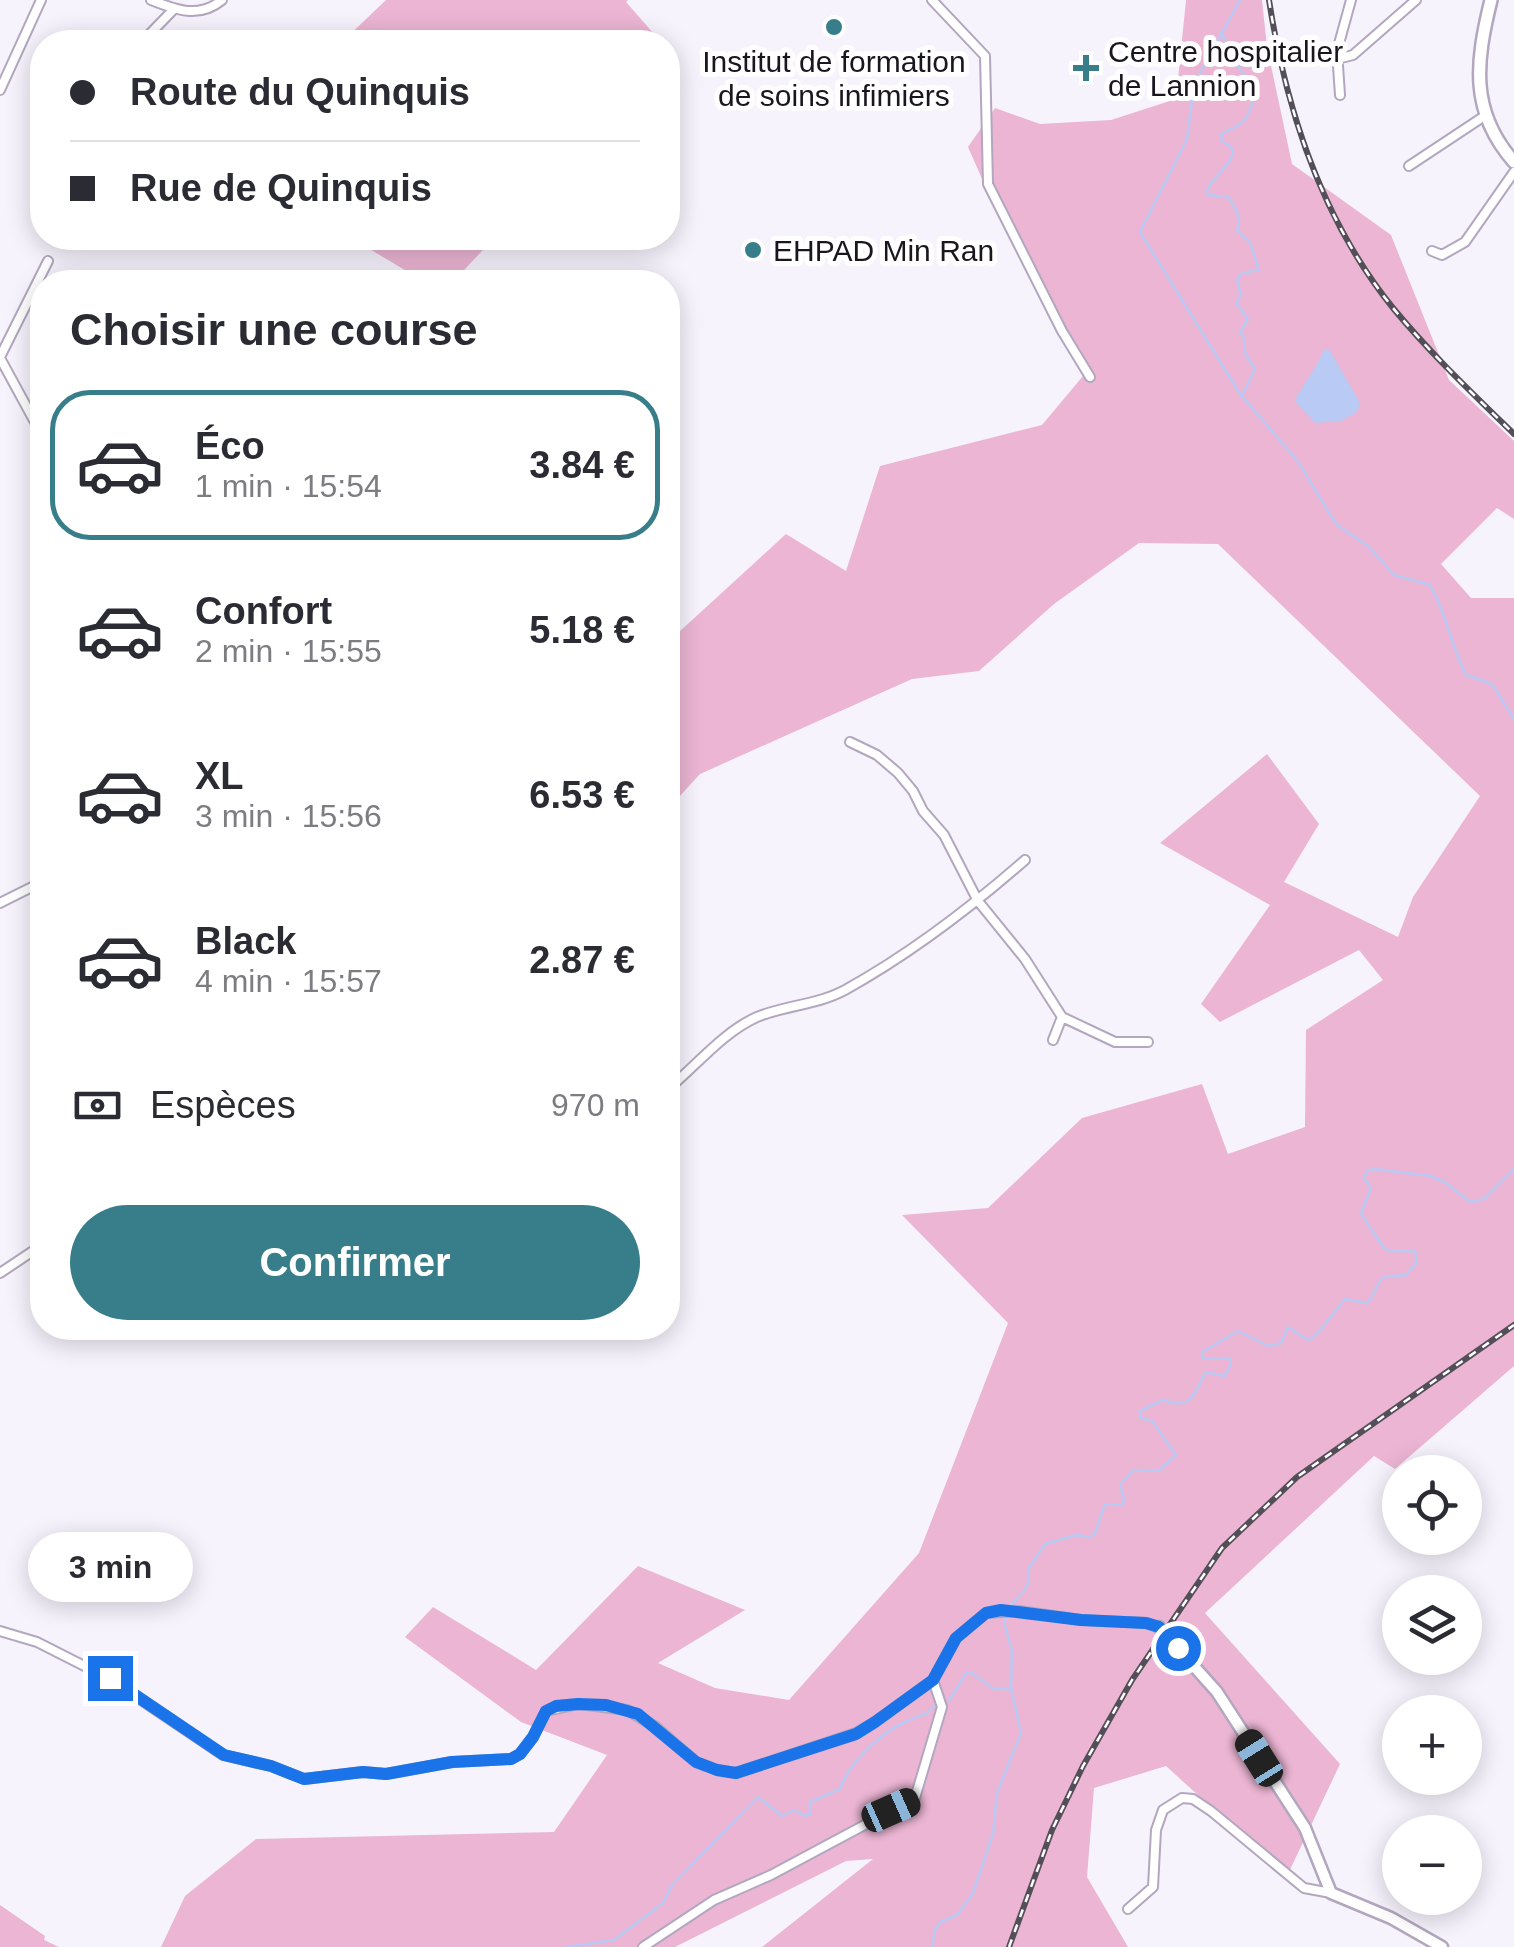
<!DOCTYPE html>
<html lang="fr">
<head>
<meta charset="utf-8">
<style>
  :root { --surface:#fff; --page:#f2f2f3; --text:#2b2b33; --muted:#7c7c81; --line:#e1e1e2; --accent:#387e8a }
  body { margin:0; font-family:Arial,sans-serif; background:var(--page); color:var(--text); height:100vh; display:flex; flex-direction:column; font-size:38px; white-space:nowrap }
  * { box-sizing:border-box; margin:0 }
  p { font-size:32px; color:var(--muted) }
  .icon { flex:none; width:55px; height:55px; fill:none; stroke:currentColor; stroke-width:2; stroke-linecap:round; stroke-linejoin:round }
  .map { position:relative; flex:1; overflow:hidden }
  .side { position:absolute; left:30px; top:270px; width:650px; height:1070px; display:flex; flex-direction:column; background:var(--surface); border-radius:40px; box-shadow:0 5px 25px #0003 }
  .side>* { flex:none }
  .guide { position:absolute; left:30px; top:30px; width:650px; height:220px; border-radius:40px; box-shadow:0 5px 25px #0003; display:grid; align-content:center; height:220px; padding:0 40px; background:var(--surface) }
  .controls { position:absolute; left:1382px; top:1455px; display:grid; gap:20px }
  .controls a { display:grid; place-items:center; width:100px; height:100px; border-radius:50%; background:var(--surface); box-shadow:0 5px 25px #0003; font-size:50px }
  .end { position:absolute; width:45px; height:45px; margin:-22px; border:12px solid #1a73e8; background:#fff; box-shadow:0 0 0 5px #fff }
  .from { border-radius:50% }
  .bubble { position:absolute; height:70px; border-radius:35px; background:var(--surface); box-shadow:0 5px 25px #0003; font-size:32px; font-weight:800; line-height:70px; text-align:center }
  .car { position:absolute; width:30px; height:60px; margin:-30px -15px; border-radius:12px; box-shadow:0 0 8px 2px #0007; background:linear-gradient(#222 24%,#8ab4d8 0 40%,#222 0 76%,#8ab4d8 0 86%,#222 0) }
  .guide b { display:flex; align-items:center; gap:35px; height:95px; font-size:38px }
  .guide b+b { border-top:2px solid var(--line) }
  .guide i { width:25px; height:25px; background:var(--text) }
  ul { padding:0; list-style:none }
  li { display:flex; align-items:center; gap:30px; height:150px; margin:0 20px 15px; padding:0 20px; border:5px solid transparent; border-radius:40px }
  li div { flex:1 }
  li b { display:block; font-size:38px }
  li em { font-style:normal; font-weight:800 }
  li.active { border-color:var(--accent) }
  li>.icon { width:90px; height:90px; stroke-width:1.5 }
  h2 { padding:0 40px; font-size:45px; line-height:120px }
  .pay { display:flex; align-items:center; gap:25px; height:110px; padding:0 40px; font-size:38px }
  .pay p { margin-inline-start:auto }
  .cta { display:flex; gap:20px; margin-top:auto; padding:20px 40px }
  .cta a { flex:1; height:115px; border-radius:60px; background:var(--accent); color:#fff; font-size:40px; font-weight:800; line-height:115px; text-align:center }
  .map>svg:first-child { display:block }
</style>
</head>
<body>
<div class="map">
<svg width="1514" height="1947" viewBox="0 0 1514 1947">
  <rect width="100%" height="100%" fill="#f7f3fd"/>
  <path fill="#ebb5d3" d="M386 0H628L626 2 661 42H342Z
    M1186 0H1262L1267 47 1292 164 1391 235 1449 380 1514 441V519L1497 508 1441 564 1471 598H1514V1366L1395 1469 1374 1456 1205 1613 1340 1764 1287 1876 1166 1766 1094 1788 1087 1877 1128 1947H762L873 1859 846 1861 675 1947H161L185 1896 256 1839 554 1832 607 1755 521 1722 405 1637 433 1607 536 1670 638 1566 745 1610 658 1663 715 1688 789 1700 919 1553 1008 1323 902 1215 988 1208 1082 1118 1202 1084 1228 1154 1305 1127 1306 1030 1383 980 1359 950 1220 1022 1201 1004 1270 905 1160 843 1267 754 1319 824 1284 882 1398 937 1413 897 1480 796 1218 544 1139 543 1054 604 979 671 912 679 700 774 668 809V642L786 534 846 571 880 466 1042 425 1083 376 998 215 968 147 995 108 1040 124 1111 120 1176 99Z
    M351 238H494L453 282H425Z
    M0 1905 45 1936 44 1940 59 1947H0Z"/>
  <path fill="#b9caf4" d="M1324 349H1329L1360 403 1357 412 1341 421 1315 423 1295 401C1304 382 1317 368 1324 349Z"/>
  <g fill="none" stroke-linecap="round" stroke-linejoin="round">
    <path stroke="#b9caf4" stroke-width="2.5" d="M1240 0 1194 84 1187 139 1140 232 1242 397
      M1221 32C1226 40 1226 46 1230 54 1241 77 1265 85 1246 118 1241 127 1228 129 1221 135L1222 141 1233 149C1233 166 1213 175 1206 192L1208 195 1228 197C1237 209 1241 217 1237 231L1250 242 1259 270 1242 273 1237 279 1241 295 1236 303 1248 319 1240 332 1245 340 1244 352 1255 369 1242 396 1299 463 1336 524 1369 547 1394 575 1430 585C1447 614 1450 644 1466 675L1492 684 1514 719
      M949 1701 966 1673H972L994 1689H1010
      M566 1947 614 1940 663 1903 672 1885 758 1797 782 1816 794 1810 805 1816 810 1814V1802L840 1789C849 1763 881 1732 907 1721 919 1715 925 1717 935 1706
      M932 1947 935 1929 941 1922 958 1914 973 1893 993 1834 997 1793 1021 1733 1011 1688 1012 1651 1004 1622 1008 1608 1024 1591 1028 1583 1029 1568 1045 1544 1076 1535 1090 1537 1095 1533 1105 1504 1122 1505 1124 1499 1120 1485 1134 1470 1159 1471 1176 1455 1152 1421 1140 1418V1411L1163 1400C1193 1410 1192 1396 1206 1372L1224 1376 1231 1365 1230 1359 1203 1358 1202 1352 1238 1331 1268 1346 1281 1343 1288 1327 1308 1340 1317 1334 1345 1299 1367 1303C1376 1296 1375 1283 1383 1278 1387 1274 1400 1277 1406 1275 1414 1267 1419 1262 1415 1251H1389L1383 1247 1361 1213 1371 1188 1364 1178 1367 1171 1375 1169 1431 1176 1446 1183 1470 1202 1484 1199 1514 1169"/>
    <g stroke="#b2a7bf" stroke-width="12">
      <path id="minor" d="M151 0C176 10 199 19 222 0
        M932 0 985 56 988 184 1062 331 1090 377
        M142 42 174 9
        M1337 51 1341 58 1353 55 1416 0
        M0 90 41 0
        M1340 95 1337 51 1351 0
        M1409 166 1486 115
        M1432 251 1442 255 1465 242 1514 172
        M0 357 48 261
        M0 358 42 435
        M850 742 877 755 898 773 913 791 923 811 944 835 978 901 1025 959 1062 1017 1053 1040
        M0 903 42 882
        M1062 1017 1115 1042H1148
        M668 1089C696 1066 723 1032 757 1017 786 1005 817 1005 845 990 910 954 969 909 1025 860
        M0 1273 42 1245
        M0 1631 37 1642 110 1679 223 1755 271 1766 304 1779 363 1772 386 1774 452 1762 511 1759 520 1754 533 1737 546 1711 579 1704 627 1710 656 1727 696 1762 717 1770 736 1773 856 1733 875 1722 933 1680 956 1638 986 1613 1019 1611 1081 1620 1146 1623 1159 1627
        M1128 1909 1153 1887 1156 1830 1163 1810 1182 1798 1193 1799 1211 1811 1304 1888 1331 1893
        M643 1947 714 1900 771 1875 915 1798 942 1707 933 1680"/>
    </g>
    <g stroke="#b2a7bf" stroke-width="15">
      <path id="tertiary" d="M1159 1627 1217 1692 1305 1828 1331 1893 1391 1918 1442 1947"/>
    </g>
    <g stroke="#b2a7bf" stroke-width="16">
      <path id="secondary" d="M1491 0C1476 61 1469 111 1514 162"/>
    </g>
    <use href="#minor" stroke="#fff" stroke-width="8"/>
    <use href="#tertiary" stroke="#fff" stroke-width="10"/>
    <use href="#secondary" stroke="#fff" stroke-width="11"/>
    <g stroke="#534f58" stroke-width="6">
      <path id="rail" d="M1269 0C1286 110 1322 220 1393 308 1430 353 1472 393 1514 434
        M1009 1947 1052 1830 1083 1766 1132 1680 1222 1548 1297 1477 1514 1325"/>
    </g>
    <use href="#rail" stroke="#fff" stroke-width="2.5" stroke-dasharray="8" stroke-linecap="butt"/>
  </g>
  <g fill="none" stroke-linecap="round" stroke-linejoin="round">
    <path stroke="#1a73e8" stroke-width="12" d="M110 1678 224 1755 271 1766 304 1779 363 1772 386 1774 452 1762 511 1759 520 1754 533 1737 546 1711 556 1706 578 1704 606 1705 638 1714 696 1762 717 1770 736 1773 856 1734 875 1722 933 1680 956 1638 986 1613 1001 1610 1081 1620 1146 1623 1159 1627 1178 1648"/>
  </g>
  <g fill="#387e8a" stroke="#fff" stroke-width="4">
    <circle cx="834" cy="27" r="10"/>
    <path d="M1081 53h10v10h10v10h-10v10h-10v-10h-10v-10h10z"/>
    <circle cx="753" cy="250" r="10"/>
  </g>
  <g text-anchor="middle" dominant-baseline="central" stroke-width="10" stroke-linejoin="round" paint-order="stroke">
    <g font-size="30" fill="#1a161f" stroke="#fff" text-anchor="start">
      <text x="1108" y="51">Centre hospitalier<tspan x="1108" dy="34">de Lannion</tspan></text>
      <text x="834" y="61" text-anchor="middle">Institut de formation<tspan x="834" dy="34">de soins infimiers</tspan></text>
      <text x="773" y="250">EHPAD Min Ran</text>
    </g>
  </g>
</svg>
<div class="controls">
<a><svg class="icon" aria-label="locate" viewBox="0 0 24 24"><circle cx="12" cy="12" r="6"/><path d="M12 2v4M12 18v4M2 12h4M18 12h4"/></svg></a>
<a><svg class="icon" aria-label="layers" viewBox="0 0 24 24"><path d="M12 4l9 5-9 5-9-5zM3 14l9 5 9-5"/></svg></a>
<a>+</a>
<a>−</a>
</div>
<i class="end from" style="left:1178px;top:1648px"></i>
<i class="end" style="left:110px;top:1678px"></i>
<div class="bubble" style="left:28px;top:1532px;width:165px">3 min</div>
<i class="car" style="left:1259px;top:1758px;rotate:328deg"></i>
<i class="car" style="left:891px;top:1810px;rotate:66deg"></i>
<div class="guide">
<b><i class="from"></i>Route du Quinquis</b>
<b><i></i>Rue de Quinquis</b>
</div>
<section class="side">
<h2>Choisir une course</h2>
<ul>
<li class="active"><svg class="icon" aria-label="car" viewBox="0 0 24 24"><path d="M5 17H2v-5l4-1 3-4h7l3 4 3 1v5h-3M9 17h6M6 11h13"/><circle cx="7" cy="17" r="2"/><circle cx="17" cy="17" r="2"/></svg><div><b>Éco</b><p>1 min · 15:54</p></div><em>3.84 €</em></li>
<li><svg class="icon" aria-label="car" viewBox="0 0 24 24"><path d="M5 17H2v-5l4-1 3-4h7l3 4 3 1v5h-3M9 17h6M6 11h13"/><circle cx="7" cy="17" r="2"/><circle cx="17" cy="17" r="2"/></svg><div><b>Confort</b><p>2 min · 15:55</p></div><em>5.18 €</em></li>
<li><svg class="icon" aria-label="car" viewBox="0 0 24 24"><path d="M5 17H2v-5l4-1 3-4h7l3 4 3 1v5h-3M9 17h6M6 11h13"/><circle cx="7" cy="17" r="2"/><circle cx="17" cy="17" r="2"/></svg><div><b>XL</b><p>3 min · 15:56</p></div><em>6.53 €</em></li>
<li><svg class="icon" aria-label="car" viewBox="0 0 24 24"><path d="M5 17H2v-5l4-1 3-4h7l3 4 3 1v5h-3M9 17h6M6 11h13"/><circle cx="7" cy="17" r="2"/><circle cx="17" cy="17" r="2"/></svg><div><b>Black</b><p>4 min · 15:57</p></div><em>2.87 €</em></li>
</ul>
<div class="pay"><svg class="icon" aria-label="cash" viewBox="0 0 24 24"><path d="M3 7h18v10H3z"/><circle cx="12" cy="12" r="2"/></svg>Espèces<p>970 m</p></div>
<div class="cta"><a>Confirmer</a></div>
</section>
</div>
</body>
</html>
